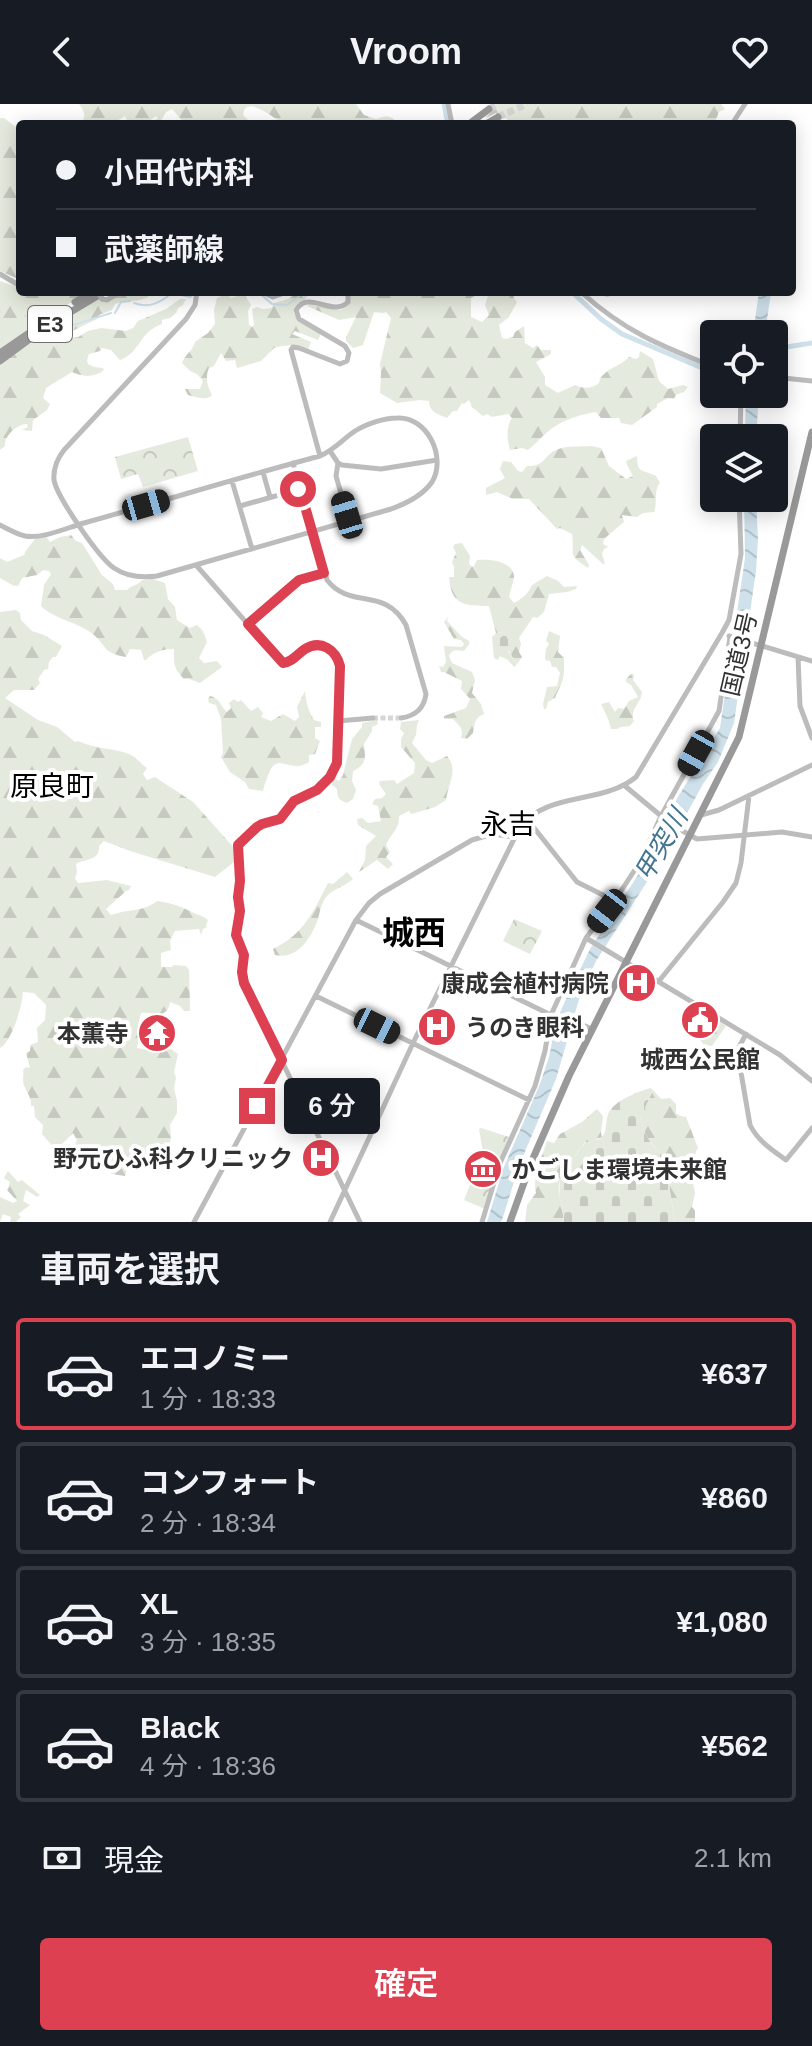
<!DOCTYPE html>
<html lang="ja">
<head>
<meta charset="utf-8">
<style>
  :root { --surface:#171b24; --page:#20242c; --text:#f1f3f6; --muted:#9ea1a6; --line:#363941; --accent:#dc4051 }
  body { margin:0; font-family:Helvetica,"Noto Sans JP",sans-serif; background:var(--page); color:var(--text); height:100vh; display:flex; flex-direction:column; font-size:30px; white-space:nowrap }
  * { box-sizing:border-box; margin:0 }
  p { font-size:26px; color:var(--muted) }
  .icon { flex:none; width:44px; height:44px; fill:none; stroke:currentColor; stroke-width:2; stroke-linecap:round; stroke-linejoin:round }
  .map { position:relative; height:1118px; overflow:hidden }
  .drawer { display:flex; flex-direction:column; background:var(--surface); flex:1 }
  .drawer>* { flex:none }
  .top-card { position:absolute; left:16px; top:16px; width:780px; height:176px; border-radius:8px; box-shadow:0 4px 20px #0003; display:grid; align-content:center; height:176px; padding:0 40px; background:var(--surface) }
  .tools { position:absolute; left:700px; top:216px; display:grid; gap:16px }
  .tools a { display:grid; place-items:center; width:88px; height:88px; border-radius:8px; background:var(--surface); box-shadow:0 4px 20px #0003; font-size:40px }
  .end { position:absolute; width:36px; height:36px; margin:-18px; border:10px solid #dc4051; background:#fff; box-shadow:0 0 0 4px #fff }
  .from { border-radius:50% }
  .bubble { position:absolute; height:56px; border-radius:8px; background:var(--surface); box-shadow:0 4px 20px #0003; font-size:26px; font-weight:600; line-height:56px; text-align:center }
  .car { position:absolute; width:24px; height:48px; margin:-24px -12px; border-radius:10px; box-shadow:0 0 6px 2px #0007; background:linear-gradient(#222 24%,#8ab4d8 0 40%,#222 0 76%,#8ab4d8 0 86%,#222 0) }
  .top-card b { display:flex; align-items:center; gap:28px; height:76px; font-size:30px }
  .top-card b+b { border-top:2px solid var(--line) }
  .top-card i { width:20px; height:20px; background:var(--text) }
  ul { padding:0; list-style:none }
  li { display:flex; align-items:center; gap:24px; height:112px; margin:0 16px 12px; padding:0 24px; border:4px solid var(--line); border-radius:8px }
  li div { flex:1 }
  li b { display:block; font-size:30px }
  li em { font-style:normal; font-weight:600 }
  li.on { border-color:var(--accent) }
  li>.icon { width:72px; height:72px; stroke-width:1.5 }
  h2 { padding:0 40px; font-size:36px; line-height:96px }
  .pay { display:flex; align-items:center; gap:20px; height:88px; padding:0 40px; font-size:30px }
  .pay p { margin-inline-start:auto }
  .primary-button { display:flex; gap:16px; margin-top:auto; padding:16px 40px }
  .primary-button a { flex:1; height:92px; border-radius:8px; background:var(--accent); color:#fff; font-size:32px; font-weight:600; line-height:92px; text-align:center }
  header { display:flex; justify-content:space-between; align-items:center; height:104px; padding:0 40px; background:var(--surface); font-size:36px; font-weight:600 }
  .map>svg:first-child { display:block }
</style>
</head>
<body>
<header><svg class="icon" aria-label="back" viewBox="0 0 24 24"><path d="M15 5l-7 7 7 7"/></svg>Vroom<svg class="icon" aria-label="heart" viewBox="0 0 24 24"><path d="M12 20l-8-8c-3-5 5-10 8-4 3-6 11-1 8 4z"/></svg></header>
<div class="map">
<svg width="812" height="1118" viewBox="0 0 812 1118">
  <defs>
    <pattern id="forest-firs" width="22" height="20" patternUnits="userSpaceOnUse" patternTransform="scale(2)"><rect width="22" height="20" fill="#e5eade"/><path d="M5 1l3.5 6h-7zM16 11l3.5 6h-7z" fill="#c5c9bf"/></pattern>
    <pattern id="cemetery-stones" width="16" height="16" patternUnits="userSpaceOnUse" patternTransform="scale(2)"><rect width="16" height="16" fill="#e5eade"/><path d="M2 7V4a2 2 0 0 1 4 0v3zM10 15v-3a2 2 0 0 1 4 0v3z" fill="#c5c9bf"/></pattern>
    <pattern id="park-crowns" width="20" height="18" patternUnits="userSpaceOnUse" patternTransform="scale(2)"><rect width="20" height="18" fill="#e5eade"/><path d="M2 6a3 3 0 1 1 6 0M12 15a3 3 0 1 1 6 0" fill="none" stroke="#c5c9bf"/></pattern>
    <pattern id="water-waves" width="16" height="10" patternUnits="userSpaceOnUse" patternTransform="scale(2)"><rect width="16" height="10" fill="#cfe1eb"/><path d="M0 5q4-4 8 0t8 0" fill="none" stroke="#b2c2ca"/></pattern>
  </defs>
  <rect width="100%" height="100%" fill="#fff"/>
  <path fill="url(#forest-firs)" d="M79 0H356L364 11 376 15C386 11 391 11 399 20H284L264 7 252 2 247 3 244 6 243 11 252 20H185L172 5 166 8 159 20H149L158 14 156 12 145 20H129L125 12C114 21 99 20 85 20L83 16C86 10 83 5 79 0Z
    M490 0H721L725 5 719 8 714 20H513L504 13 498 20 492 18 500 13 496 9 486 14 484 10 493 4Z
    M0 14H4L20 26V169L16 174 0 167Z
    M0 177 20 184V188H89L65 202 0 246Z
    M125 188H154C143 200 129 195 115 200L112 206 99 211 97 215 62 232 55 237 78 233 88 227 101 224 126 227 133 224 138 217 166 205 180 195H186L183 201 178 204 176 209 170 214 162 216V220C138 229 141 248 120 256L111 246 102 244 100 247 89 250 87 256 88 260 94 263 103 264 104 266C94 274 82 273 72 268L46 284 43 294 50 300 47 306 33 316 32 327 22 326 28 323 27 320C17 320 4 332 5 342L0 346V259L94 194 105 197Z
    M221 188H225L231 194 244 190 251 201 248 207 249 221 252 223 254 221 252 205 257 203 263 205 272 204 274 199 288 195 299 188H310L305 196C276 207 309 223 321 230L318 236 295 227 292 230 311 238 308 246 295 241 282 242 274 244 261 257 237 264 235 256 226 257 221 249 214 262 209 264C205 273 207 282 212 291 207 297 195 293 188 291L185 285H200L203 277 197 270 190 267 182 259C185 250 193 247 195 238L208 229 215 220 214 206 217 194 222 192Z
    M348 188H478V190L471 194V213L482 218 489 211 485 201 489 188H513L514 194 517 198 509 213 499 221 502 234 506 235 513 233 515 228 524 222 525 239 533 244 537 241 541 246H551V250L536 258 545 273V281L558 289 575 281C582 284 588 285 594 282 603 278 597 278 602 272 610 263 622 261 629 253L636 255 639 253 640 247 653 255 659 277 668 285 683 281 688 283 684 288 676 291 674 295 668 294 657 300V303L632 321 621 319 619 314H601L596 308C583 310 570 314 559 320 547 326 538 338 528 346L522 344 510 346C507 336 506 323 512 314L508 310 492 313 487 310 483 312 472 303 469 296 464 300 462 299 457 307H453L447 314C438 310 429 308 429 297L420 296 397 299 380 289 381 268 380 260 391 214 386 208 383 209 374 208 363 241 353 244 346 237V233L356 213 339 216 307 202 309 200 341 206 349 198Z
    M591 342 601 344 609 362 626 375 633 372 627 361 626 357 637 352C637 371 643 365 656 372L660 379C653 387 658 398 654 408L643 409 637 413 622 411 624 418 604 435 603 440 608 443 604 445 602 450 605 460H603L582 441 580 446 589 461 588 464C566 450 575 451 572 430L560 424 557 425 529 395H513L497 388 486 391V384L505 374 500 365 503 357 511 358 518 367 522 368 527 362C545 363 544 351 556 346 566 341 581 343 591 342Z
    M45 431 50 438 60 433 71 431 76 437 82 439 102 471 113 480 115 486H127C131 481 137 482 142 476L153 475 165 479 168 495 175 503 177 516 190 524 197 521 203 527 207 538 199 554 204 559 217 557 222 563 200 579 189 575H184C173 564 174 560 174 545 163 545 153 548 146 556H144L141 546 130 545 126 553C103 549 108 544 94 531 79 518 55 516 41 502L44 481 51 470 49 467 43 466 37 471 22 474 18 482H14L0 474V454L7 458 24 451C26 444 32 441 35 434Z
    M462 439 470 452 469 460 472 463 474 462 477 456C488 455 512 456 514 472 514 477 510 487 509 493L514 499C523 494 528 490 532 481L547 472 558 477 564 483 577 482 576 485 567 488 549 490 544 508 537 514 533 513 519 534 521 540 519 548 522 553 517 560 508 546 504 528 496 529 489 502C463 502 451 500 449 473H454V463L452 458 456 449 453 443 455 440Z
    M16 506 20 509 21 516 32 527 44 531 62 542 56 553H53L49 558 48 565 44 566 38 575 40 579 34 586H14L5 594 38 616 57 623 75 638 78 637C96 646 114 643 131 651 137 654 141 660 147 664L143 670 147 676 155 673 193 698 235 745 234 758 215 773 130 747 104 737 99 742C100 757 85 754 76 760L77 768 75 774 78 779 107 776 131 782 129 786 126 787 106 805 111 811C127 805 144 808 157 797 170 799 178 801 190 807 197 811 202 811 208 816L206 821 207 823 203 825 201 831 199 825 175 827 170 837 171 846 161 849V863H172L173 861 186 862 189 866 190 907H184L180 902 170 898C167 917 153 907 141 909L138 921 140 929 137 944 157 947 171 945 178 950 174 968 176 974 174 984 177 997V1009L170 1021 171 1034 169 1042 148 1066 144 1065 139 1059H134L127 1066 125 1072 112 1070 81 1052H70L77 1036 73 1029 56 1046 42 1030 43 1021 35 1013 34 1002H31C32 992 24 986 23 977 23 973 24 970 23 966L26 963 30 964 26 949 30 947V941L38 938 37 924 45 916 46 901 34 889 23 888C22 903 12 937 0 944V508Z
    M448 513 447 517 461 532 469 537V540L464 547C457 546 452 545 449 552L452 559 472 568 475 576 472 589 481 600 484 610C474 614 475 619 473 629L467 635 461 634C464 625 459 621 453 615H444V612L466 604 470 595 461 585 462 577 444 568H441L439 562 443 563 446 558 444 542 462 543 464 540 461 536 454 535 444 518Z
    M549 527 560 532 558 548 564 554C564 561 565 571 562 578 560 584 557 588 555 594L548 598 546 605H544L543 600 547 583 557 582 560 569 556 563H552L550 557 545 556 546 545 549 540 546 537Z
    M631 570H634L633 576 642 588C641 600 629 605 634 617L630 622 621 623 617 625H611L609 617 601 600 609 598 615 608 618 604 624 605 629 597 638 593 631 581 626 578V575Z
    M305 587C306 598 308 606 314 616L321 618V623H315V634L320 637 315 650 309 651V658C305 660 302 662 297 662 283 662 277 652 269 669 267 675 264 680 263 687L249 685 245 678 230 668 221 653 223 649 221 615 216 601 209 599 208 595 210 592C220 594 221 603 227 608L231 604 229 599 234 595 238 598 241 596 251 607 258 603 263 609 261 613 271 617 283 610 295 617 299 613 297 603Z
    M377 616 378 620 372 623V627L364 640C365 652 368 660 353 667L352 677 356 686 353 695 347 699C339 696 337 694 337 685L331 680 334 674 339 677 343 671 352 635 362 623V619Z
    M419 616 417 621 416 631 412 639 426 656 432 659 447 652C459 666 448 680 446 696L435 703 411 710 409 707 399 712C400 725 391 729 386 741L390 748 386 753 393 760 388 765 377 756 359 768 365 756 366 742 376 732 358 721 357 715 362 714 368 719 381 717 378 702 372 700 375 695 382 694 386 690 379 680 380 677 394 676 397 680 414 669 415 659 401 643V635L404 629 400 625 401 618Z
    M347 768 353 775C345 782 333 785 326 793 320 801 320 810 317 818 310 836 296 856 275 851L273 845C304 830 313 808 328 779L333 780Z
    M653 986 661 995 670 994 676 1000V1009L680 1012 686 1013 698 1044 696 1047 695 1066 691 1068 695 1089 692 1103 695 1106V1118H675L665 1057C661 1047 653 1043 648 1034 644 1028 642 1020 640 1013L645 1008V1004Z
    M597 1005 603 1012 601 1028 602 1033 593 1037 585 1038 576 1051 568 1057C567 1064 562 1069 560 1076 556 1092 563 1103 564 1118H525L527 1101 536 1089C532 1072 542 1053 547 1037L554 1039 560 1030 582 1018Z
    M8 1067 18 1078 22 1076 40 1091 37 1093 26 1086 23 1097 30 1101 18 1110 21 1113 16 1118H10L11 1113 3 1110 0 1118V1093L13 1099 17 1097 7 1086 10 1078 4 1074Z"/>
  <path fill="url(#cemetery-stones)" d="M504 528 510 539 508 547 517 560 514 563 508 556 500 552 498 556 494 554 492 533 496 529Z
    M650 984 653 986 645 1004 646 1008 640 1014C643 1020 644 1028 648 1034 653 1044 661 1047 665 1057L675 1118H564L563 1108 559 1097 560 1075 567 1063 568 1057 576 1051 587 1036C614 1039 601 1017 611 1005 619 995 638 988 650 984Z"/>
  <path fill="url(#park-crowns)" d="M188 333 198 367 143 383 138 370 121 375 115 353Z
    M514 815 542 827 530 850 503 837Z
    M711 912 726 922 712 942 704 941 698 933Z
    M481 1024 509 1033 485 1105 464 1096 483 1048 479 1025Z"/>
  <path fill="url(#water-waves)" d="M759 188H771L765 230H753Z
    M746 290H759L756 334H745Z
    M744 394H756L758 435 756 467 734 619 718 658 703 680 661 756 596 857 580 892 556 975 520 1059 502 1116 501 1118H487L503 1065 540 980 549 953 556 918 566 895 590 845 638 771 678 693 720 624 745 454Z"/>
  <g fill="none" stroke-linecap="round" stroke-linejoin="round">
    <path stroke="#cfe1eb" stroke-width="2" d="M258 188 272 200 287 201 305 188
      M134 199C149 205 161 198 172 189L190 193 194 190
      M115 209 121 198 130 197
      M25 212H32L49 206
      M67 223 111 209
      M710 332H737"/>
    <path stroke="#cfe1eb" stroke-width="5" d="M444 0 448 20
      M572 188 601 215 622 230 714 269
      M774 245 812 239"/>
    <path stroke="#d6d6d6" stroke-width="5" stroke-dasharray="5 2.5" stroke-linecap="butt" d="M373 614H401"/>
    <path stroke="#d6d6d6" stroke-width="7" stroke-dasharray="7 3.5" stroke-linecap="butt" d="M489 5 498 0
      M498 13 527 0"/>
    <path stroke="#bcbcbc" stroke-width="5" d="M448 0 452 20
      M732 20 745 0
      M0 170 20 182
      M262 188 273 193 287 188
      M581 188C624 227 661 242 714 263
      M600 188 607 190 619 188
      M102 195 107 196 120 188
      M774 273 812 277
      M740 334 741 290
      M330 347 338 359 342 361 381 365 437 356
      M320 352 291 246 293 243 299 244 340 260 347 257 349 249 345 242 299 215 296 206C309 185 332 214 348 198V192L346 188
      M293 359 327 476C350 506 385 482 406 521L426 590C424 605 415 612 401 614
      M338 359 336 372 349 417
      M263 368 270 393
      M232 377 252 445
      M240 402 300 385
      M0 421C8 425 16 430 25 432 43 435 66 424 84 419 163 397 241 373 320 352 334 346 343 335 355 327 366 320 384 314 397 314 427 312 447 353 432 378 423 391 405 400 391 405L157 472C142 474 127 473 114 464 99 454 57 393 54 376 53 364 57 355 64 346L186 215 195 201 197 188
      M196 461 281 558 288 559C306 545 325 528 340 558L335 664 330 673 317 686 297 695 281 713 262 720 239 739 238 793 240 805 236 831 244 851 242 864 244 879 360 1118
      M248 520 299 476 324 469
      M729 532 812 557
      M798 553 800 602 812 634
      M338 617 373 614
      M625 682 672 721 697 735 782 728 812 733
      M701 711 719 706 812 661
      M527 715 577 778 615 797
      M356 816 551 911 576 918 592 925
      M586 834 780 951 812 977
      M659 877 723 798 736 779 741 759 749 692
      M316 892 529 996
      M746 930 739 943 738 951 750 1021C758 1037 772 1046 786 1056L812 1024
      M194 1118 356 816 369 799 380 790 472 736 493 730 514 733
      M330 1118 414 937 520 723C548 687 602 701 636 673L722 529 729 516 741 450 739 394
      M482 1118 500 1059 535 982 545 947 551 911 586 834 617 793 640 758 661 712 719 607 730 533"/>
    <path stroke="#999" stroke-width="7" d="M469 20 489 5
      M486 20 498 13
      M75 198 93 188
      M0 249 64 205
      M0 257 49 221 104 188
      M510 1118 531 1059 569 972 739 633 812 328"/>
    <path stroke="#bcbcbc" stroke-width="5" d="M98 188 102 195"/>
  </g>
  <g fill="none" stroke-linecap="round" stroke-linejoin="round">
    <path stroke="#dc4051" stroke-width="10" d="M257 1002 282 956 244 879 242 868 244 851 236 831 240 807 238 793 240 777 238 741 257 723 262 720 280 715 294 697 317 686 330 673 337 659 340 562C336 546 321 535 305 545 297 550 293 558 283 559L248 520 299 476 324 469 300 385H298"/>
  </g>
  <defs>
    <g id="hospital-disc" transform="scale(2)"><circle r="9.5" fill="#dc4051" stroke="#fff"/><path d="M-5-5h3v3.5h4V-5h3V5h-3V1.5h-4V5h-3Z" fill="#fff"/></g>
    <g id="civic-disc" transform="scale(2)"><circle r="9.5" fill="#dc4051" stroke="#fff"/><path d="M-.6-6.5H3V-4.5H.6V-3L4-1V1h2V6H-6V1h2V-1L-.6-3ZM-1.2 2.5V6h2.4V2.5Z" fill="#fff"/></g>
    <g id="temple-disc" transform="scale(2)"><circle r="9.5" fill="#dc4051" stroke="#fff"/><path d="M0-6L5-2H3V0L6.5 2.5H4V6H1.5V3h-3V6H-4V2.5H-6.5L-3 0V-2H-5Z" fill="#fff"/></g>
    <g id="museum-disc" transform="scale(2)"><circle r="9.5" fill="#dc4051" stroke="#fff"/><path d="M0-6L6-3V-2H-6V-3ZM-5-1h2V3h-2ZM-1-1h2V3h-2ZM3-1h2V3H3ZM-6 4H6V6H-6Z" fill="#fff"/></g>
  </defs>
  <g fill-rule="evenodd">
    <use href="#hospital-disc" x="637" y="879"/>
    <use href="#civic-disc" x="700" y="916"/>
    <use href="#hospital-disc" x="437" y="923"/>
    <use href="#temple-disc" x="157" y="929"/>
    <use href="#hospital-disc" x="321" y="1054"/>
    <use href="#museum-disc" x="483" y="1065"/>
  </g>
  <g text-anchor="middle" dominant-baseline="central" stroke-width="8" stroke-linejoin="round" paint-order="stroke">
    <rect fill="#fff" stroke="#707070" stroke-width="2" x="28" y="202" width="44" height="36" rx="6"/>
    <g font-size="22" font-weight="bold" fill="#323232">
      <text x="50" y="220">E3</text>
    </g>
    <g font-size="24" fill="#323232" stroke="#fff">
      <text transform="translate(739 550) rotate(-77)">国道3号</text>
    </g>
    <g font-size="24" font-weight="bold" fill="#323232" stroke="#fff" text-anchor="end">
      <text x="609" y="879">康成会植村病院</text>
      <text x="465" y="923" text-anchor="start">うのき眼科</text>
      <text x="129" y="929">本薫寺</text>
      <text x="700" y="955" text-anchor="middle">城西公民館</text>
      <text x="293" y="1054">野元ひふ科クリニック</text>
      <text x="511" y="1065" text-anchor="start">かごしま環境未来館</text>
    </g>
    <g font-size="26" font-style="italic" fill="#437590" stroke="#fff">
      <text transform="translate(661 741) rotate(-60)">甲突川</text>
    </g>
    <g font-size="28" fill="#000" stroke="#fff">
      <text x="52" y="682">原良町</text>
      <text x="508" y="720">永吉</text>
    </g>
    <g font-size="32" font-weight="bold" fill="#000" stroke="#fff">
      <text x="414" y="829">城西</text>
    </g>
  </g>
</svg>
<div class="tools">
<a><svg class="icon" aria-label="locate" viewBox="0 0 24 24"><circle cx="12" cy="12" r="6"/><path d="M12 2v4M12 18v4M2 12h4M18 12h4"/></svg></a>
<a><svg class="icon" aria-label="layers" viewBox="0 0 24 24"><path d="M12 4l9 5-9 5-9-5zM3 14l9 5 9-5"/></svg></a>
</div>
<i class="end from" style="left:298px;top:385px"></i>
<i class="end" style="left:257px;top:1002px"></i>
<div class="bubble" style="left:284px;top:974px;width:96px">6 分</div>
<i class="car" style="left:146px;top:401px;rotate:74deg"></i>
<i class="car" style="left:347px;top:411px;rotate:343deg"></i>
<i class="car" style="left:696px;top:649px;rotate:209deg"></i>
<i class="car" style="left:607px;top:807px;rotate:218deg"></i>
<i class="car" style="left:377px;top:922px;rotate:116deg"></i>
<div class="top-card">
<b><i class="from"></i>小田代内科</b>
<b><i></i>武薬師線</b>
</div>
</div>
<section class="drawer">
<h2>車両を選択</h2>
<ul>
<li class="on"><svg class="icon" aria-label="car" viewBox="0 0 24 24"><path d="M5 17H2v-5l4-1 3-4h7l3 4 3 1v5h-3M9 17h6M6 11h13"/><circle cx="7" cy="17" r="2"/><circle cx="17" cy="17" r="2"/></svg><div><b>エコノミー</b><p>1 分 · 18:33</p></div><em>¥637</em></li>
<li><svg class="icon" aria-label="car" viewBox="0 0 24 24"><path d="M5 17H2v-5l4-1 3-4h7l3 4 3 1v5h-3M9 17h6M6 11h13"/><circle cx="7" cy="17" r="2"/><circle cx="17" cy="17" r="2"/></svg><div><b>コンフォート</b><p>2 分 · 18:34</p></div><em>¥860</em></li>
<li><svg class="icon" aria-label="car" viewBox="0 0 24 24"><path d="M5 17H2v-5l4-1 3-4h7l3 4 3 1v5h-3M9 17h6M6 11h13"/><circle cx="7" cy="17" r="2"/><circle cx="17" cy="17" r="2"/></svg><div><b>XL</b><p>3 分 · 18:35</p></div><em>¥1,080</em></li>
<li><svg class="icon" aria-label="car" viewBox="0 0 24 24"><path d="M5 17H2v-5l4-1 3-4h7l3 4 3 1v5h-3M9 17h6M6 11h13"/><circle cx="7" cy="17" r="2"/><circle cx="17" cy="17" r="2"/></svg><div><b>Black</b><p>4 分 · 18:36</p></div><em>¥562</em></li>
</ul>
<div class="pay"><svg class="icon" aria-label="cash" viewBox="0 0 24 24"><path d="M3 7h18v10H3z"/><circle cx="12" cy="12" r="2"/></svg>現金<p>2.1 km</p></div>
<div class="primary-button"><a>確定</a></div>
</section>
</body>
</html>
